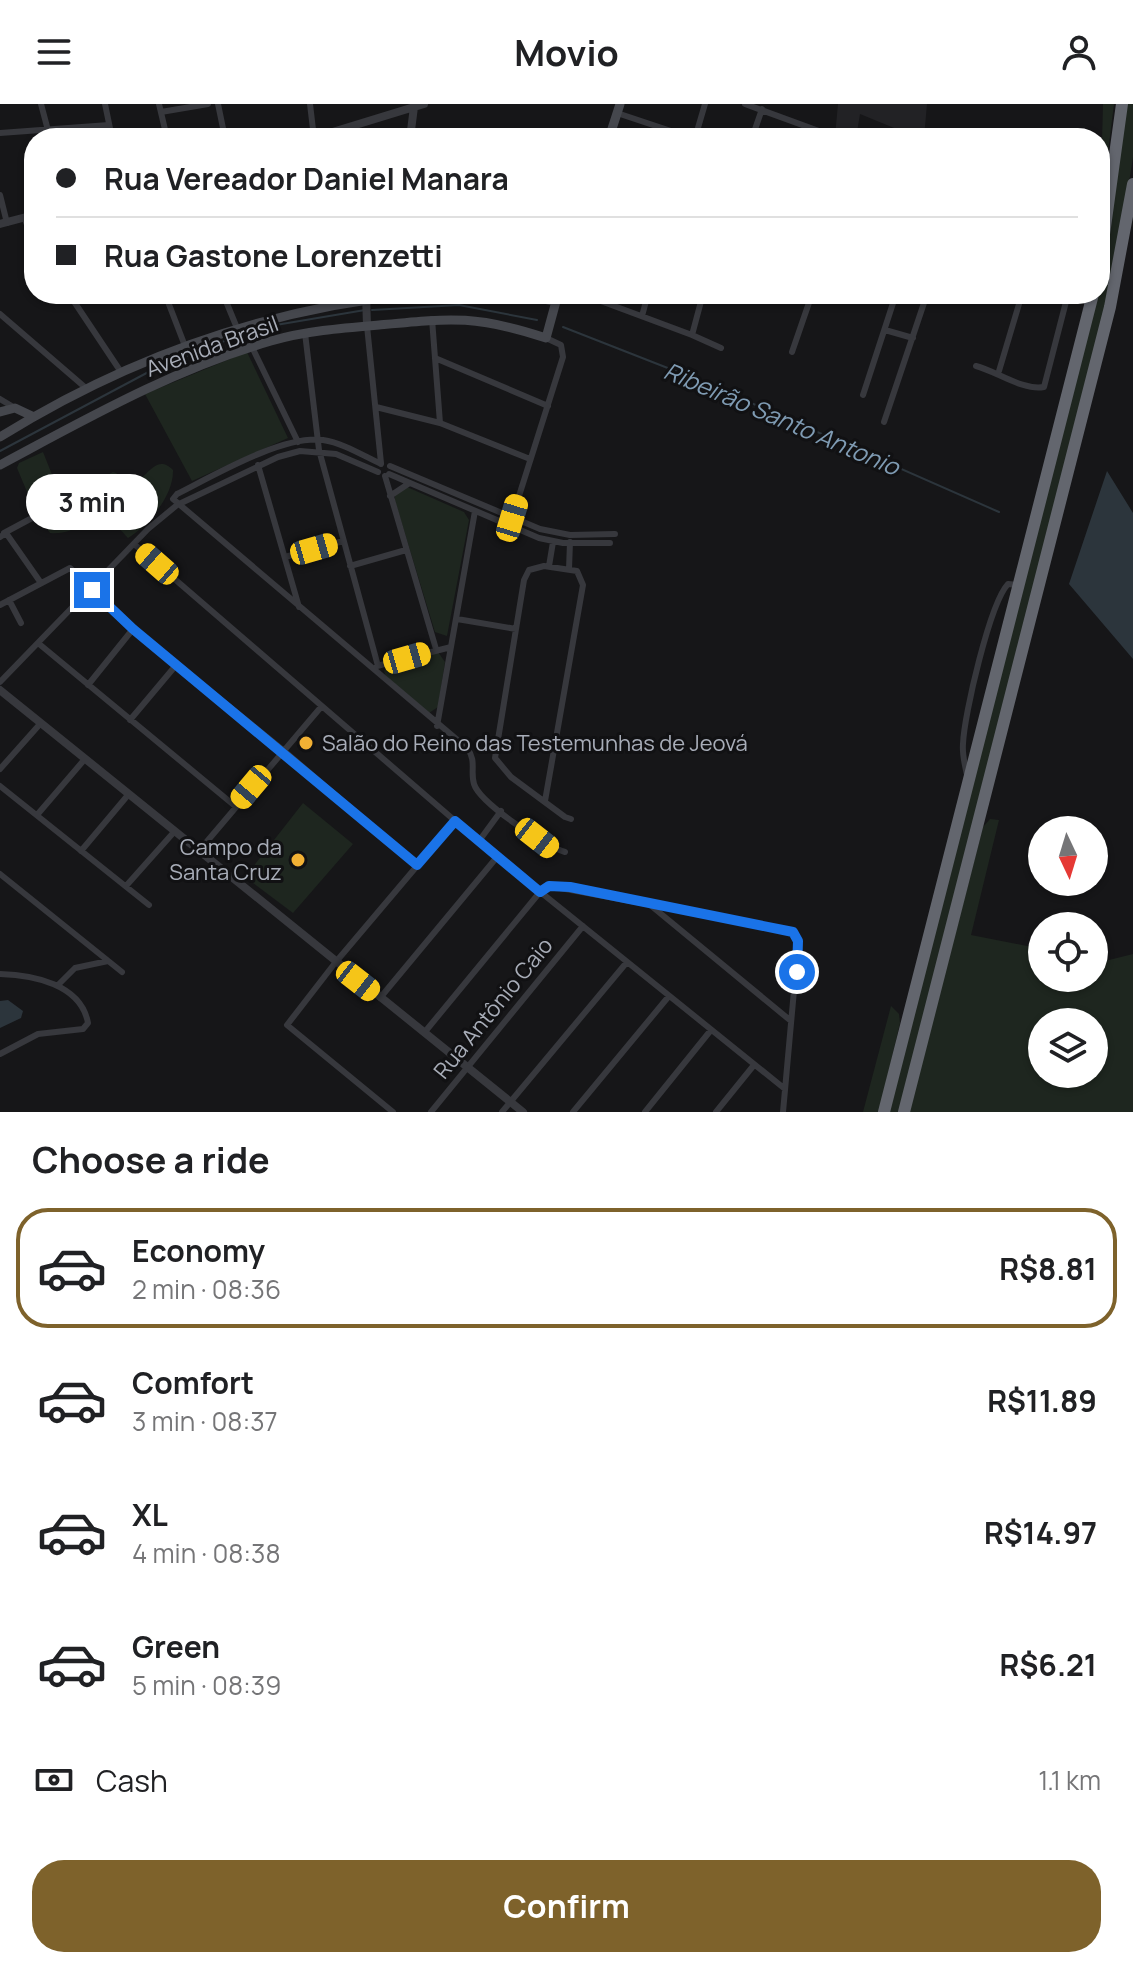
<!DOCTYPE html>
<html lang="en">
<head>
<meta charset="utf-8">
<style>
  :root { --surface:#fff; --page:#f2f2f2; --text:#202124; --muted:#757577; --line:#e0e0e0; --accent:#7e622b }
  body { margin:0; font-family:Manrope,sans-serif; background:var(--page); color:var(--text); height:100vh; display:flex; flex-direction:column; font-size:30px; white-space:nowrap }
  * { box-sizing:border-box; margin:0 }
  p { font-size:26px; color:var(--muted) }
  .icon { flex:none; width:44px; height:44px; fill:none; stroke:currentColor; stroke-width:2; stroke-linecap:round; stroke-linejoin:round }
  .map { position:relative; height:1008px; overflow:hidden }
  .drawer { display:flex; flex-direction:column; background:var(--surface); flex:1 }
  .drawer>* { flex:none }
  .guide { position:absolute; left:24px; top:24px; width:1086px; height:176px; border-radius:32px; box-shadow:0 2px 6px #0004; display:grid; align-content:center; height:176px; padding:0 32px; background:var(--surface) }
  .needle { width:52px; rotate:176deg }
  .fabs { position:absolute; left:1028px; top:712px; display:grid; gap:16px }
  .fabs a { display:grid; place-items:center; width:80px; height:80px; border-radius:50%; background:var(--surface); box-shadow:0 2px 6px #0004; font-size:40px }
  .end { position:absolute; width:36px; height:36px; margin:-18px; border:10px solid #1a73e8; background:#fff; box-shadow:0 0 0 4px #fff }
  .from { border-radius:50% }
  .bubble { position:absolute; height:56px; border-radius:28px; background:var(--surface); box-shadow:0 2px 6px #0004; font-size:26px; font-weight:700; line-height:56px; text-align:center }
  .car { position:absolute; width:24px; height:48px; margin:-24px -12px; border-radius:10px; box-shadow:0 0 6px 2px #0007; background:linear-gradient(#f5c518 24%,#345 0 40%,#f5c518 0 76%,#345 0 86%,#f5c518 0) }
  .guide b { display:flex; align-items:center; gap:28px; height:76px; font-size:30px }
  .guide b+b { border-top:2px solid var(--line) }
  .guide i { width:20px; height:20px; background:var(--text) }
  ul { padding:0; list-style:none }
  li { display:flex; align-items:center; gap:24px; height:120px; margin:0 16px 12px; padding:0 16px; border:4px solid transparent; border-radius:32px }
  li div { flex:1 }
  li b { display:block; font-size:30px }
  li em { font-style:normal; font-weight:700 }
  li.on { border-color:var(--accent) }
  li>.icon { width:72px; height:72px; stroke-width:1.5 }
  h2 { padding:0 32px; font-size:36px; line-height:96px }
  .pay { display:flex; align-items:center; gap:20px; height:88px; padding:0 32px; font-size:30px }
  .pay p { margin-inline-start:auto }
  .cta { display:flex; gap:16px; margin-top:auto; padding:16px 32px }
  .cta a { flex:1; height:92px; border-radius:32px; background:var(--accent); color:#fff; font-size:32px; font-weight:700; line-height:92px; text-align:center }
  header { display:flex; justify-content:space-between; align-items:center; height:104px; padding:0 32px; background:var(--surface); font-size:36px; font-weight:700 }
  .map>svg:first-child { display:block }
</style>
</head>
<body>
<header><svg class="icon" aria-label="menu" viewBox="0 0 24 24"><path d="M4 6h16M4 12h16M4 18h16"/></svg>Movio<svg class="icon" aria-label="person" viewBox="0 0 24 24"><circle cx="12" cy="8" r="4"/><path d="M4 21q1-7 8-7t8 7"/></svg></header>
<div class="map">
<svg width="1133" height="1008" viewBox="0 0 1133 1008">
  <rect width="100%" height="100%" fill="#161618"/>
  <path fill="#222225" d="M838 0H927L924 34H899V26L860 10 856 34 835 33Z"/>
  <path fill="#1e261f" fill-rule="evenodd" d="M1103 0H1114L1100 112Z
    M1125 0H1133V53L1113 180 901 1008H887L1097 190H1100Z
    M247 248 288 334 192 377 145 290Z
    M43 348 55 378 65 387 84 383 113 368C122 370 120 377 128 379 145 382 154 346 173 366 174 391 148 422 128 434 88 389 90 433 50 429L35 407 17 364 19 359Z
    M407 383 464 408 469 416 447 532 435 528 395 397V391Z
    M438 548 445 558 438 603 429 609 386 573 384 567 387 563Z
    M303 699 353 740 293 809 245 773Z
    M990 715 999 716 971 831 1042 845V874H1094V855L1105 857 1133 850V1008H909L983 723ZM1042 918H1094V970H1042Z
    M891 902 899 910 900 919 879 1008H863Z"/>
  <path fill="#2c353c" d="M1107 367 1133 409V555L1069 480Z
    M8 896 23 907 21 914 0 924V897Z"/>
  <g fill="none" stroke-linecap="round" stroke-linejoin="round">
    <path stroke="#2c353c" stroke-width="2" d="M372 206 459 201 537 216
      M563 223 706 279 999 408
      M0 347 156 264 258 224 365 206"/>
    <path stroke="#37383d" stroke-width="6" d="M41 0 50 34
      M105 0 112 34
      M159 0 167 34
      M218 0 225 34
      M310 0 314 34
      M745 0 838 34
      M161 8 208 0
      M617 9 692 34
      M0 29 109 21
      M695 34 705 0
      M752 34 762 5
      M0 91 7 119
      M24 113 34 139
      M69 190 121 268
      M165 190 185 242
      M223 190 237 224
      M582 190 692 231
      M703 190 692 231 721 244
      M787 190 809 198
      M0 210 87 285
      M642 212 648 190
      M432 215 440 319
      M367 222 381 359
      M885 226 913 234
      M305 229 319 346 378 562
      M252 243 298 338
      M792 248 812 190
      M435 254 548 302
      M976 262C996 267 1023 287 1044 283L1068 190
      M999 267 1022 190
      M863 291 896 190
      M0 295 15 304
      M376 303 440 319 530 355
      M884 318 927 190
      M381 360C362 351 343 339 323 336 282 331 213 372 177 390L173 395 467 644C477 657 470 667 474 680 480 699 546 743 565 748
      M258 361 299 503
      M390 362 540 425 570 431 615 430
      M389 370 539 434 563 439H610
      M385 372 436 545
      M390 392 408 380
      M512 414 563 253 561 241 546 234
      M4 429 32 414
      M0 433 6 429 41 479
      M134 440 497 753 785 985
      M285 453 343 437
      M350 462 406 446
      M549 462 553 438
      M569 465 570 438
      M9 496 21 519
      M0 501 70 464 133 525 283 646 417 761
      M457 515 516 525
      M38 539 235 702
      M377 562 451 543
      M0 578 148 425 177 401 278 353 300 347 336 350 378 368
      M88 581 133 525
      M130 616 177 560
      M437 622 475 407
      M0 665 40 620
      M967 671C965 661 962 651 963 640 964 611 990 499 1008 480L1018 481
      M0 682 149 801
      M545 697 583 481 577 467 544 462 529 466 524 476 495 654 511 673 565 713 571 715
      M37 711 84 656
      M479 737 501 707
      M81 747 128 691
      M198 748 321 603
      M0 770 122 868
      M126 782 174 728
      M649 800 791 917
      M0 870C33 871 81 880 88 919L83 925 38 930 0 950
      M58 881 75 864 108 857
      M380 894 497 753
      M424 929 540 788 549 782 784 825 796 830 798 842 783 1008
      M393 1008 287 921 335 859 455 717
      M431 1008 583 822
      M502 1008 627 858
      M573 1008 669 892
      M645 1008 711 926
      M716 1008 754 961"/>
    <path stroke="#37383d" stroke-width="8" d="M313 34 424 0
      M410 34 414 3
      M0 120 34 111
      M366 190 367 222
      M0 586 523 1008"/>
    <path stroke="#45474d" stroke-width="9" d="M609 34 620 0
      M514 190 555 197
      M0 308 15 304 32 312
      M0 333C127 254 265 205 414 190
      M0 361C88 314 174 265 271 237 305 227 343 224 379 221 452 214 476 211 546 234L558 190"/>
    <path stroke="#63666e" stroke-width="12" d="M1100 159 1122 0
      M884 1008 1093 190
      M904 1008 1110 203 1133 80"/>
  </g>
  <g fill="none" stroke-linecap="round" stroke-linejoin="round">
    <path stroke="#1a73e8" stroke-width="10" d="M92 486 133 525 417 761 455 717 540 788 549 782 570 783 793 828 798 837 797 868"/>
  </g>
  <g fill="#f2b134" stroke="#111113" stroke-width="3">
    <circle cx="306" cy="639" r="8"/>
    <circle cx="298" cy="756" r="8"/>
  </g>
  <g text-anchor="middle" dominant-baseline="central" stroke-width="6" stroke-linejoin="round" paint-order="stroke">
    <g font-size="22" fill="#a8adb8" stroke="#111113">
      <text transform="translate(212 242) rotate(-20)">Avenida Brasil</text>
      <text transform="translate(493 904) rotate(-51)">Rua Antônio Caio</text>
    </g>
    <g font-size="22" fill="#a8adb8" stroke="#111113" text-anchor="start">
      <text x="322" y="639">Salão do Reino das Testemunhas de Jeová</text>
      <text x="282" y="743" text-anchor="end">Campo da<tspan x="282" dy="25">Santa Cruz</tspan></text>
    </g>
    <g font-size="24" font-style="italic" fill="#7f9bb3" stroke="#111113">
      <text transform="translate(782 314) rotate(23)">Ribeirão Santo Antonio</text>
    </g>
  </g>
</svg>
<div class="fabs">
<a><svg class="needle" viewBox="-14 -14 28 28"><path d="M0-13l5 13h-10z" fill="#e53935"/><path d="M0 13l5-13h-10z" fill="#757577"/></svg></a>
<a><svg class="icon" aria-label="locate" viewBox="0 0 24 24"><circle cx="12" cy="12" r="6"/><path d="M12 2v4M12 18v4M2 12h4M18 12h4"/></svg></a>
<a><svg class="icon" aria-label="layers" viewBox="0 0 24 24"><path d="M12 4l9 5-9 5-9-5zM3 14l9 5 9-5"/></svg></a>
</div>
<i class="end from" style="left:797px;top:868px"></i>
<i class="end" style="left:92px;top:486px"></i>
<div class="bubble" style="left:26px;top:370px;width:132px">3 min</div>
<i class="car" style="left:512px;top:414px;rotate:17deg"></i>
<i class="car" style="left:314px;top:445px;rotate:74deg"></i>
<i class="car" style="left:157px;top:460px;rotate:311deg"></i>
<i class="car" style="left:407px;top:554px;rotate:74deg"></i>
<i class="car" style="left:251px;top:683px;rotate:220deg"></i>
<i class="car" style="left:537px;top:734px;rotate:128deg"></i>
<i class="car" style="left:358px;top:877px;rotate:128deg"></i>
<div class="guide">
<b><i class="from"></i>Rua Vereador Daniel Manara</b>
<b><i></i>Rua Gastone Lorenzetti</b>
</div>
</div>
<section class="drawer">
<h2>Choose a ride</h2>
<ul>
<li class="on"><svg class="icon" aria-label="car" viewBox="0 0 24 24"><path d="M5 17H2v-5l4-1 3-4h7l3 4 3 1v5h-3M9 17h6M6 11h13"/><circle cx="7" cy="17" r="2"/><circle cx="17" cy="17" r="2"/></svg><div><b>Economy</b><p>2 min · 08:36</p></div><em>R$8.81</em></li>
<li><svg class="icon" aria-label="car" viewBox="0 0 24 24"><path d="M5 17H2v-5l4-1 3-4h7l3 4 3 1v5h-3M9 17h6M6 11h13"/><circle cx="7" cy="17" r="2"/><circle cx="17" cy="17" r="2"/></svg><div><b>Comfort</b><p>3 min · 08:37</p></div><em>R$11.89</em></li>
<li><svg class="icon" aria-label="car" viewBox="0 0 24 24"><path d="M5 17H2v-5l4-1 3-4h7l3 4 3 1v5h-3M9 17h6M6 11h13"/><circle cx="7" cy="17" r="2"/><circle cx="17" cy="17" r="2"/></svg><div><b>XL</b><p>4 min · 08:38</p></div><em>R$14.97</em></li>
<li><svg class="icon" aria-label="car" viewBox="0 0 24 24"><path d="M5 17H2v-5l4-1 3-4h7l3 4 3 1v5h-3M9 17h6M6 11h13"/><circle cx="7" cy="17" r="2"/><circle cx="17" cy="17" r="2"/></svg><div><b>Green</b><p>5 min · 08:39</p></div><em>R$6.21</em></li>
</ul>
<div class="pay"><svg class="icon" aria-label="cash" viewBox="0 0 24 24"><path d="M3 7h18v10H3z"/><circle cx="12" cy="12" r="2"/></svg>Cash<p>1.1 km</p></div>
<div class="cta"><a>Confirm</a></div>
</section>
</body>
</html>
